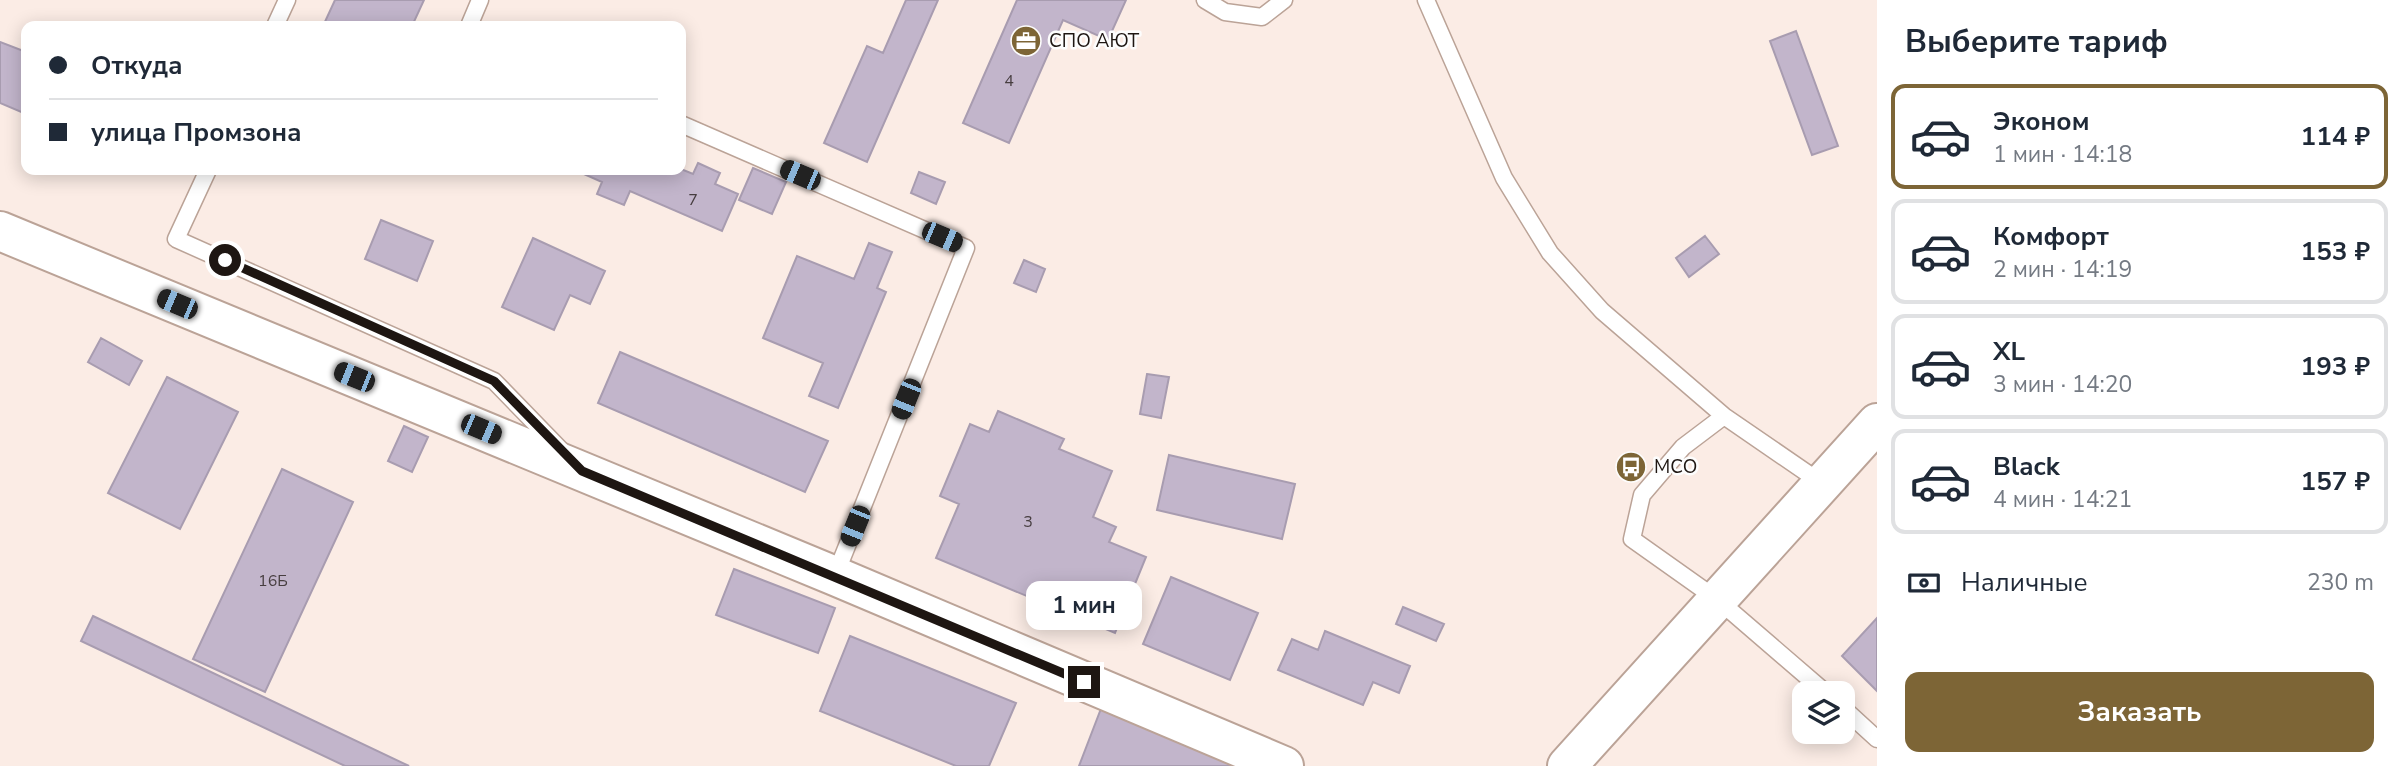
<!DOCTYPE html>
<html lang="ru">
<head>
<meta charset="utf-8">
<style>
  :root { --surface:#fff; --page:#f6f6f7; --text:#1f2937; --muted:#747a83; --line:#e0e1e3; --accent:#7d6536 }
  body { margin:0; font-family:"Nunito Sans",sans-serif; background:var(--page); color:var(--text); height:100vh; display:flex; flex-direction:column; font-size:26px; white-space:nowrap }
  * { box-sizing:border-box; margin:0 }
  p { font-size:23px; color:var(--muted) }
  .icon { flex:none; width:38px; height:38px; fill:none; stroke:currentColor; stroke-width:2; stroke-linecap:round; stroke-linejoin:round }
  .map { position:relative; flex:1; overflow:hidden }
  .side { display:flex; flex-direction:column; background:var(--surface); width:525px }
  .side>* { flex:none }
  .guide { position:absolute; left:21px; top:21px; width:665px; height:154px; border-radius:14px; box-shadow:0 4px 18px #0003; display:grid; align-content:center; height:154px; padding:0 28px; background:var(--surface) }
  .buttons { position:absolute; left:1792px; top:681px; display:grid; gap:14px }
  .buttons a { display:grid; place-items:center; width:63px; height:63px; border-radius:14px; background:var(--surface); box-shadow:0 4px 18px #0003; font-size:35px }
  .end { position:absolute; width:32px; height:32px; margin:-16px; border:9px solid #1e1612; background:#fff; box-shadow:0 0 0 4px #fff }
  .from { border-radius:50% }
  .bubble { position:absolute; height:49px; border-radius:14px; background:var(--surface); box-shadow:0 4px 18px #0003; font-size:23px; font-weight:700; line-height:49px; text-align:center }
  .car { position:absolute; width:21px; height:42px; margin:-21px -10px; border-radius:9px; box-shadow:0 0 5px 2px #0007; background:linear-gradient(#222 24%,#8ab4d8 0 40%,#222 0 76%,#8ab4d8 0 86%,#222 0) }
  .guide b { display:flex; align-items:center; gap:24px; height:66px; font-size:26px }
  .guide b+b { border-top:2px solid var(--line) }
  .guide i { width:18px; height:18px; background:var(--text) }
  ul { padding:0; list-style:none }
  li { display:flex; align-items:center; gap:21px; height:105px; margin:0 14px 10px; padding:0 14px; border:4px solid var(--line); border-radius:14px }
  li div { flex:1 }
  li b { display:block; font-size:26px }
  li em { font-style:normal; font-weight:700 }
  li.selected { border-color:var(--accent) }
  li>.icon { width:63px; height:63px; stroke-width:1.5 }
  h2 { padding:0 28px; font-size:32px; line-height:84px }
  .pay { display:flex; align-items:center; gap:18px; height:77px; padding:0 28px; font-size:26px }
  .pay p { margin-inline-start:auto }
  .button { display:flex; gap:14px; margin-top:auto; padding:14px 28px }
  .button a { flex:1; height:80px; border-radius:14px; background:var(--accent); color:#fff; font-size:28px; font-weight:700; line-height:80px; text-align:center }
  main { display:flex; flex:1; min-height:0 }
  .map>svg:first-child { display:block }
</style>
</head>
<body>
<main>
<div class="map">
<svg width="1877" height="766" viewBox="0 0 1877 766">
  <rect width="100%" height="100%" fill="#fbece5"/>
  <path fill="#c2b5cb" stroke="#a89cb0" stroke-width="2" d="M335 0H424L412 26H323Z
    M906 0H938L867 162 824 143 867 46 883 53Z
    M1017 0H1126L1108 40 1063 20 1009 143 963 123Z
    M1796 31 1838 146 1812 155 1770 41Z
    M0 42 26 52V114L0 103Z
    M698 163 720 173 715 184 738 194 722 231 630 191 624 205 597 194 602 182 575 170 681 169 693 174Z
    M753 168 786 182 772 214 739 200Z
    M919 172 945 182 936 204 911 193Z
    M381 220 433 241 417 281 365 259Z
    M1705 236 1719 254 1689 277 1676 258Z
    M533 238 605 271 590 304 570 295 554 330 502 307Z
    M869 243 892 252 877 288 886 292 838 408 809 396 823 363 763 338 797 256 854 279Z
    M1024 260 1045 269 1036 292 1014 283Z
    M101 338 142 361 129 385 88 362Z
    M620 352 828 441 805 492 598 403Z
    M1147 374 1169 377 1161 418 1140 414Z
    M167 377 238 412 180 529 108 493Z
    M998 411 1064 439 1059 449 1112 471 1093 517 1116 527 1109 542 1146 557 1115 633 936 558 959 504 940 496 970 424 989 432Z
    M404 426 428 437 412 472 388 461Z
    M1169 455 1295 484 1282 539 1157 510Z
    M282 469 353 502 265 692 193 659Z
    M734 569 835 608 818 653 716 615Z
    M1171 577 1258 613 1230 680 1143 644Z
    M1403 607 1444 624 1436 641 1396 624Z
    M93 616 409 766H345L81 641Z
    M1877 618V691L1842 656Z
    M1325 631 1410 666 1399 693 1373 682 1363 705 1278 670 1292 639 1318 650Z
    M850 636 1016 703 989 766H956L820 711Z
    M1102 706 1256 766H1079Z"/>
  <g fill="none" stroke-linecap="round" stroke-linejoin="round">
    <g stroke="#bba397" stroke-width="19">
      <path id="lane" d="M1205 0 1225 12 1262 17 1284 0
        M1426 0 1504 178 1550 253 1602 311 1724 416 1823 484
        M275 26 287 0
        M469 26 480 0
        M681 124 966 248 835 576
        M208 170 176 239 494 381 563 452
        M1724 416 1683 447 1642 495 1632 539 1718 600 1826 693
        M1843 708 1877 739"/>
    </g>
    <g stroke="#bba397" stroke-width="42">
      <path id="secondary" d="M0 231 835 576 1284 766
        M1567 766 1877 423"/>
    </g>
    <use href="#lane" stroke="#fff" stroke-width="16"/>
    <use href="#secondary" stroke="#fff" stroke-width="38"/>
  </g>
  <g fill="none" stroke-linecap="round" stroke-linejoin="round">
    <path stroke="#1e1612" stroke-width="9" d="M225 260 494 381 582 471 1084 682"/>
  </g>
  <defs>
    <g id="office-disc" transform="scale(1.575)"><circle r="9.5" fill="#7d6536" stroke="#fdfdfd"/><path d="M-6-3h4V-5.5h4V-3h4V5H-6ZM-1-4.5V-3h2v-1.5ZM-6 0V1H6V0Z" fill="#fff"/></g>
    <g id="bus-disc" transform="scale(1.575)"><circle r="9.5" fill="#7d6536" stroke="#fdfdfd"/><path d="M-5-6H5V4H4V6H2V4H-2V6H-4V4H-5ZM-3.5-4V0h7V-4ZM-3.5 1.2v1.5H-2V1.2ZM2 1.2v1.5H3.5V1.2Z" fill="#fff"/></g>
  </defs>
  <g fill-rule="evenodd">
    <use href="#office-disc" x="1026" y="41"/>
    <use href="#bus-disc" x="1631" y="467"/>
  </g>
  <g text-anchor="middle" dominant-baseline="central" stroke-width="5" stroke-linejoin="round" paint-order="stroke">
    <g font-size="16" fill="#473e40">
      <text x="1009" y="81">4</text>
      <text x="693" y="200">7</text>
      <text x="1028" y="522">3</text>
      <text x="273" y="581">16Б</text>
    </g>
    <g font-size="19" fill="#1e1612" stroke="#fdfdfd" text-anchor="start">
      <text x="1049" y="41">СПО АЮТ</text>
      <text x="1654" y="467">МСО</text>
    </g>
  </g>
</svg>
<div class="buttons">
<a><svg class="icon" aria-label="layers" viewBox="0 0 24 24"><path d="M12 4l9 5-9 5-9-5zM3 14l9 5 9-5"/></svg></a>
</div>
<i class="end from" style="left:225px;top:260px"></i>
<i class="end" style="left:1084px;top:682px"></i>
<div class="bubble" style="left:1026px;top:581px;width:116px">1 мин</div>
<i class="car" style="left:800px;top:175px;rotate:293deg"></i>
<i class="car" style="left:942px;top:237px;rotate:113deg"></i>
<i class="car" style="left:177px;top:304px;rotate:293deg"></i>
<i class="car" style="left:354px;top:377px;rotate:292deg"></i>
<i class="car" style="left:906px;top:399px;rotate:202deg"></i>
<i class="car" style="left:481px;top:429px;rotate:113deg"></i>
<i class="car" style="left:855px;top:526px;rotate:202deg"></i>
<div class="guide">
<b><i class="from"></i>Откуда</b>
<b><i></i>улица Промзона</b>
</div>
</div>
<section class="side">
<h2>Выберите тариф</h2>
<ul>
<li class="selected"><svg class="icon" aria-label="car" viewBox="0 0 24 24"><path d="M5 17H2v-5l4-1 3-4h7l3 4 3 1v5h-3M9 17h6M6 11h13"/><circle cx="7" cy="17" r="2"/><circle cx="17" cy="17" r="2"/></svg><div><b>Эконом</b><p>1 мин · 14:18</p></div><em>114 ₽</em></li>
<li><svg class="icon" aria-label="car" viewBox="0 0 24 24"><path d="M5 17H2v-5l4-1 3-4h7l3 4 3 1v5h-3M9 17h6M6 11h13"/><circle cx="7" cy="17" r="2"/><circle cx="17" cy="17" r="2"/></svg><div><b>Комфорт</b><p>2 мин · 14:19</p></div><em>153 ₽</em></li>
<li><svg class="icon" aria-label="car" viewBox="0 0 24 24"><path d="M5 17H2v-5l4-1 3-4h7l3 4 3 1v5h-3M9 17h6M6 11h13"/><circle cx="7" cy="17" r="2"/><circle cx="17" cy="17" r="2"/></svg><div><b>XL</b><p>3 мин · 14:20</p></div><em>193 ₽</em></li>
<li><svg class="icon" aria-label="car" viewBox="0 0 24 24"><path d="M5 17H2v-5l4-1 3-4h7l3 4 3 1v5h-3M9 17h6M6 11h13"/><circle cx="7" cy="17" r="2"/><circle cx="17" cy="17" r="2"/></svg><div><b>Black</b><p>4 мин · 14:21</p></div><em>157 ₽</em></li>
</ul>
<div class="pay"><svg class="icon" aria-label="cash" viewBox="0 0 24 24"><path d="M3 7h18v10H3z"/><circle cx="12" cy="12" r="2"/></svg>Наличные<p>230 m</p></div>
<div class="button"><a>Заказать</a></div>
</section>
</main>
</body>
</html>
